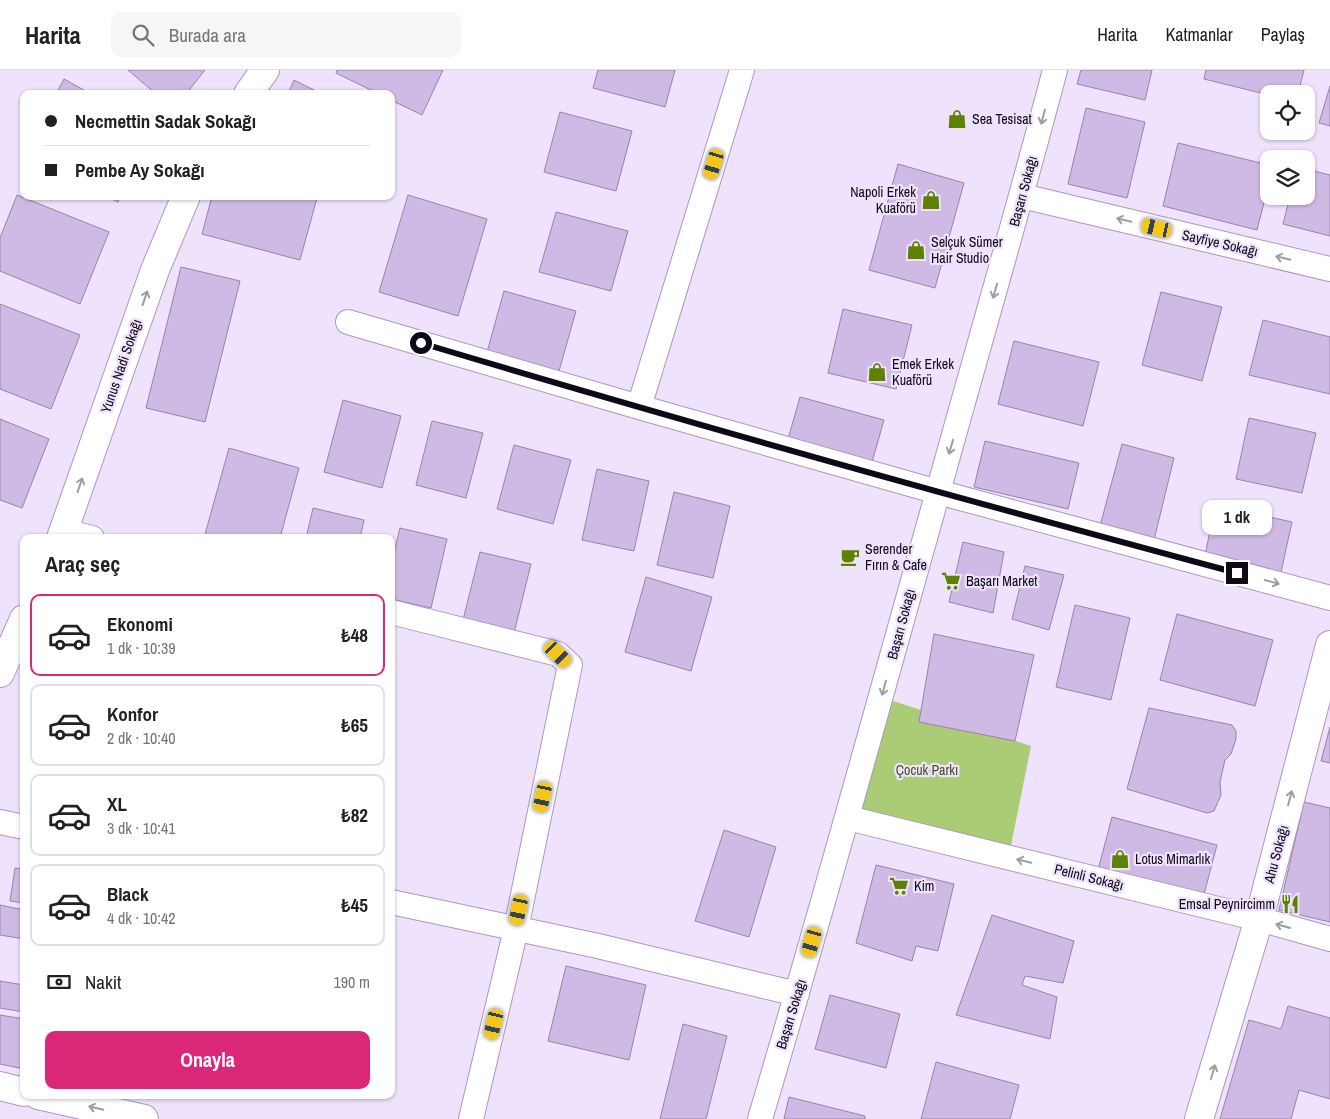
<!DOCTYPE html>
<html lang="tr">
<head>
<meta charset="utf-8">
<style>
  :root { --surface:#fff; --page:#f6f6f6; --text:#202124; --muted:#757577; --line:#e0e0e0; --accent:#db2777 }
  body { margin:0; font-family:"Archivo Narrow",sans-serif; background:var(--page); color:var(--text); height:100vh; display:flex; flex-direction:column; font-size:19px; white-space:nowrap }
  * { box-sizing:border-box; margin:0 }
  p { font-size:16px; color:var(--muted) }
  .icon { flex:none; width:28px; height:28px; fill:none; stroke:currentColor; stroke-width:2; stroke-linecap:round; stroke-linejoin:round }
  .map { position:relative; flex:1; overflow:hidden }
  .side { position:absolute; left:20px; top:464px; width:375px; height:565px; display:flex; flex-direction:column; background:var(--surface); border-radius:10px; box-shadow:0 1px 4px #0004 }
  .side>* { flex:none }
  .top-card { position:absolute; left:20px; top:20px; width:375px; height:110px; border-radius:10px; box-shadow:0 1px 4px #0004; display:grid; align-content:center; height:110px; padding:0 25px; background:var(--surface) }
  .buttons { position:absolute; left:1260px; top:15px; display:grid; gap:10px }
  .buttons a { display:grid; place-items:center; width:55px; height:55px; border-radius:10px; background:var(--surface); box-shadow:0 1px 4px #0004; font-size:25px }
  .end { position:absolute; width:22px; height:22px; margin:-11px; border:6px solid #0f0816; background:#fff; box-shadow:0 0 0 2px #fff }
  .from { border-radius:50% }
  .bubble { position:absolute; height:35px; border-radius:10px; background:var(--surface); box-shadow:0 1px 4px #0004; font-size:16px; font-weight:700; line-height:35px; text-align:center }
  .car { position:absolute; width:15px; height:30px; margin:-15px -8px; border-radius:6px; box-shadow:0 0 4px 1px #0007; background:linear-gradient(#f5c518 24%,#345 0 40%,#f5c518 0 76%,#345 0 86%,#f5c518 0) }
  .top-card b { display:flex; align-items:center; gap:18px; height:48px; font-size:19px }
  .top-card b+b { border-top:1px solid var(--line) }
  .top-card i { width:12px; height:12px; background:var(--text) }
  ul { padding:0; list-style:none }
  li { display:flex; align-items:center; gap:15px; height:82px; margin:0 10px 8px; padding:0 15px; border:2px solid var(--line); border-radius:10px }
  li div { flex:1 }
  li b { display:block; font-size:19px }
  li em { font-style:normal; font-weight:700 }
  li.active { border-color:var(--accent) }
  li>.icon { width:45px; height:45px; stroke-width:1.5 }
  h2 { padding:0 25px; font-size:22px; line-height:60px }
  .pay { display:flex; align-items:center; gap:12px; height:55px; padding:0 25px; font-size:19px }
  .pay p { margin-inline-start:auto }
  .cta { display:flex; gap:10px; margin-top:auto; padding:10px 25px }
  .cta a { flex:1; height:58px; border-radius:10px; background:var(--accent); color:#fff; font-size:20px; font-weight:700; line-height:58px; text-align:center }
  header { display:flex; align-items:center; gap:30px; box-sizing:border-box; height:70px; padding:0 25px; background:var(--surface); border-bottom:1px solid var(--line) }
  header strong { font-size:24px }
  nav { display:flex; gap:28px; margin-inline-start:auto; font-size:18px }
  .search { width:350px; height:45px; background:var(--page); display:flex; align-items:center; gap:12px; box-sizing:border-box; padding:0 18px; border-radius:10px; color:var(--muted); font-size:19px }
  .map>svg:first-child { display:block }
</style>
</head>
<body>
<header>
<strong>Harita</strong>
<div class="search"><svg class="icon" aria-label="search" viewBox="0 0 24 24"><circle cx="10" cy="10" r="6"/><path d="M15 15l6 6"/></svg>Burada ara</div>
<nav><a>Harita</a><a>Katmanlar</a><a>Paylaş</a></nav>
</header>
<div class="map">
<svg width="1330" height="1049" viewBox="0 0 1330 1049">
  <rect width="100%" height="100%" fill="#eee2fc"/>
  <path fill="#a9cc74" d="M887 629 1031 676 1010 780 858 739Z"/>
  <path fill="#cfbae5" stroke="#9783ab" d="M128 0H205L186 24H156Z
    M337 0H443L422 45 391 30V24H379L336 3Z
    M598 0H675L665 37 593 18Z
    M1081 0H1152L1145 30 1077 14Z
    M1206 0H1304L1298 24 1269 25 1204 9Z
    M64 9 91 24H56Z
    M294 10 322 24H288Z
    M1330 16V56L1319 53Z
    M1086 38 1145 52 1127 128 1068 114Z
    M560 42 632 61 616 121 544 102Z
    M1178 73 1269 95V113L1257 160 1163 136Z
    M898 94 964 113 935 218 869 200Z
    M1306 99 1330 105V166L1283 154 1290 126H1306Z
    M17 125 109 162 80 234 0 201V168Z
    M408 125 487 149 458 246 379 222Z
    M106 126H121L118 132Z
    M212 126H311L317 128 300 190 202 164Z
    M556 142 628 161 611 221 539 202Z
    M181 197 240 211 205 352 146 338Z
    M504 221 576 241 559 301 487 282Z
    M1161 222 1222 237 1202 311 1142 295Z
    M0 234 80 265 51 339 0 319Z
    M843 239 912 255 896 319 828 303Z
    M1263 250 1330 267V324L1249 305Z
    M1014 271 1099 292 1083 356 998 334Z
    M800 327 884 350 872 392 788 369Z
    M343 330 401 346 382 418 324 402Z
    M1249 348 1316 363 1302 423 1236 409Z
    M0 349 49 369 22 438 0 430Z
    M432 351 483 363 466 428 416 415Z
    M985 371 1079 393 1068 439 974 417Z
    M1122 374 1174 388 1154 470 1100 456Z
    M514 375 571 390 553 454 497 439Z
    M229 378 299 398 280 468H204Z
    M597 399 649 411 634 481 582 470Z
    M674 422 730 436 713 508 657 495Z
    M1215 435 1292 452 1281 502 1205 486Z
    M313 438 364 450 360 468H306Z
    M400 458 447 469 431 538 391 529V495Z
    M963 472 1004 482 993 543 949 532Z
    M480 482 531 494 514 563 463 550Z
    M1025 496 1064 505 1049 560 1012 549Z
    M646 507 712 527 691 601 625 582Z
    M1075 535 1130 548 1111 630 1056 617Z
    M1177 544 1273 570 1255 636 1160 610Z
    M934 564 1034 585 1015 671 919 652Z
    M1149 638 1232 655 1236 661V669L1231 684 1225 690 1220 712 1221 725 1214 741 1207 743 1127 719Z
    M1330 657V693L1321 691Z
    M1304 732 1330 738V852L1279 840Z
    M1112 747 1217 775 1203 828 1098 800Z
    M724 760 776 777 749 867 695 851Z
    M876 795 954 814 938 881 916 876 912 891 856 873Z
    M15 798 24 799V833L10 831Z
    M0 835 24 840V869L0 865Z
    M992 845 1074 871 1063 913 1025 906 1022 915 1057 927 1050 969 956 945Z
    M566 896 646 915 629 990 548 971Z
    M0 911 24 915V942L0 938Z
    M830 925 900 944 886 998 815 979Z
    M1288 936 1330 948V1029L1299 1020 1291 1049H1220L1249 950 1281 959Z
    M0 945 24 949V999L0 994Z
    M683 954 727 966 706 1049H660Z
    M936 992 1019 1015 1010 1049H921Z
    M789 1027 865 1046V1049H784Z"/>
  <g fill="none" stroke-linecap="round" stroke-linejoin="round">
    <g stroke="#ab97c1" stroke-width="26">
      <path id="street" d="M1022 126 1330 199
        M348 252 639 337 938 422 1330 528
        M639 337 742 0
        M64 461 92 468
        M391 542 558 584 570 595 516 859 471 1049
        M848 748 1259 849 1330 869
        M0 752 24 757
        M391 832 598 876 797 924
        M760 1049C822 841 879 631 938 422 977 281 1018 141 1055 0"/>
    </g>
    <g stroke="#ab97c1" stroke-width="30">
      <path id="secondary" d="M248 24 265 0
        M61 468 155 200 186 126
        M0 603 24 549
        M0 1016 24 1022
        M38 1025 144 1049
        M1199 1049 1259 849 1330 575"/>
    </g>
    <use href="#street" stroke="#fff" stroke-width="24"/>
    <use href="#secondary" stroke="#fff" stroke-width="28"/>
  </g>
  <defs><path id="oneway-shaft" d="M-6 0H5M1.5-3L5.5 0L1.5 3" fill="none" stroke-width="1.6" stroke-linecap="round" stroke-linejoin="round" transform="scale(1.25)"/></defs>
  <g stroke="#9f9ca2">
    <use href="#oneway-shaft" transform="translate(1043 47) rotate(105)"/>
    <use href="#oneway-shaft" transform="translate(1124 150) rotate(-167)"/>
    <use href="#oneway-shaft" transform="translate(1283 188) rotate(-167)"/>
    <use href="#oneway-shaft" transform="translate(995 221) rotate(106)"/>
    <use href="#oneway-shaft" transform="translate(145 228) rotate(-71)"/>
    <use href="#oneway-shaft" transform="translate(951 377) rotate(106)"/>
    <use href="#oneway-shaft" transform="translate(80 415) rotate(-71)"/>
    <use href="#oneway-shaft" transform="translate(1272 512) rotate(15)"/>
    <use href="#oneway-shaft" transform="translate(884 618) rotate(105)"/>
    <use href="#oneway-shaft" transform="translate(1290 728) rotate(-75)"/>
    <use href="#oneway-shaft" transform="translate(1024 791) rotate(-166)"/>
    <use href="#oneway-shaft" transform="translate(1283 856) rotate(-164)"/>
    <use href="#oneway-shaft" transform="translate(1213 1002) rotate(-73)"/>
    <use href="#oneway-shaft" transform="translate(96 1038) rotate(-167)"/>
  </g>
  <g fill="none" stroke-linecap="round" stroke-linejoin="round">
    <path stroke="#0f0816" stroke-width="6" d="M421 273C692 354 964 430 1237 503"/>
  </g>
  <defs>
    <g id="shop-bare" transform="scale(1.5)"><path d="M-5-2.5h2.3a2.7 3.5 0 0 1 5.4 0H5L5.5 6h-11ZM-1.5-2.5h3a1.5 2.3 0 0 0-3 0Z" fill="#5e8200" stroke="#eee2fc" stroke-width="2.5" paint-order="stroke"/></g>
    <g id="cafe-bare" transform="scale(1.5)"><path d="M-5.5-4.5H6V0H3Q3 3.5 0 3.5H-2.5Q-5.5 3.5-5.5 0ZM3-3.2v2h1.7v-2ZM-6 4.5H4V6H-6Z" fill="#5e8200" stroke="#eee2fc" stroke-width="2.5" paint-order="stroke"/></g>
    <g id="supermarket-bare" transform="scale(1.5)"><path d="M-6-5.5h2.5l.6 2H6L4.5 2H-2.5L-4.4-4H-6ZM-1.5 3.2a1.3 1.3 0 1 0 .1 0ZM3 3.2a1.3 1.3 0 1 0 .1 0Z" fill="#5e8200" stroke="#eee2fc" stroke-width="2.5" paint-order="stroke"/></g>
    <g id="restaurant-bare" transform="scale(1.5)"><path d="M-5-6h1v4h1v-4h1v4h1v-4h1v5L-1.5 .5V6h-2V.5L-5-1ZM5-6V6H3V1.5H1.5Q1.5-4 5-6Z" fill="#5e8200" stroke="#eee2fc" stroke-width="2.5" paint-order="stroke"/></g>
  </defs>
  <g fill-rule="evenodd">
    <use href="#shop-bare" x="957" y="49"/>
    <use href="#shop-bare" x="931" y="130"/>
    <use href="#shop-bare" x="916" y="180"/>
    <use href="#shop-bare" x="877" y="302"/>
    <use href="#cafe-bare" x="850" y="487"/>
    <use href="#supermarket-bare" x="951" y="511"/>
    <use href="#shop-bare" x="1120" y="789"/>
    <use href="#supermarket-bare" x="899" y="816"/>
    <use href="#restaurant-bare" x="1290" y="834"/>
  </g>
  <g text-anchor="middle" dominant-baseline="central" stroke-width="4.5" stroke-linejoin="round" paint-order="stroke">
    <g font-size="14" fill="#0f0816" stroke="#eee2fc" text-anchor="start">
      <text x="972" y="49">Sea Tesisat</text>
      <text x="916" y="122" text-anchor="end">Napoli Erkek<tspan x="916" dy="16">Kuaförü</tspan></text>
      <text x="931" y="172">Selçuk Sümer<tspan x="931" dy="16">Hair Studio</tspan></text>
      <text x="892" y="294">Emek Erkek<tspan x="892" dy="16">Kuaförü</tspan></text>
      <text x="865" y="479">Serender<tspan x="865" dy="16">Fırın &amp; Cafe</tspan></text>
      <text x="966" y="511">Başarı Market</text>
      <text x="1135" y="789">Lotus Mimarlık</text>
      <text x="914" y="816">Kim</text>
      <text x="1275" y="834" text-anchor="end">Emsal Peynircimm</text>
    </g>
    <g font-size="14" fill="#0f0816" stroke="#eee2fc">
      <text transform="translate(1023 121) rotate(-75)">Başarı Sokağı</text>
      <text transform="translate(1220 173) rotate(13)">Sayfiye Sokağı</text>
      <text transform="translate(121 296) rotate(-71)">Yunus Nadi Sokağı</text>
      <text transform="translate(901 554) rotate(-75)">Başarı Sokağı</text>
      <text transform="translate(1276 784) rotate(-75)">Ahu Sokağı</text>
      <text transform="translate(1089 807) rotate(14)">Pelinli Sokağı</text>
      <text transform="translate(791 944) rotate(-73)">Başarı Sokağı</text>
    </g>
    <g font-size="14" fill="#405224" stroke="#eee2fc">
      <text x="927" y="700">Çocuk Parkı</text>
    </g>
  </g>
</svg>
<div class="buttons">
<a><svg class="icon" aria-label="locate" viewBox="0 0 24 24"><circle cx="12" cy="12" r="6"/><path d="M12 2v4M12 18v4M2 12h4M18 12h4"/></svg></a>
<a><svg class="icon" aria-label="layers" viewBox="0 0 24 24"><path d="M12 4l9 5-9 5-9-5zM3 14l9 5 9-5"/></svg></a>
</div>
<i class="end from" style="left:421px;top:273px"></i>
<i class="end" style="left:1237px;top:503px"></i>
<div class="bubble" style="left:1202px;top:430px;width:70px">1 dk</div>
<i class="car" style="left:714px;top:94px;rotate:197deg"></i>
<i class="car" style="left:1157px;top:158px;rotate:283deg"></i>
<i class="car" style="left:558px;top:584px;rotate:134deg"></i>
<i class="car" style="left:543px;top:727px;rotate:192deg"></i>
<i class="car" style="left:519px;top:840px;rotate:192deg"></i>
<i class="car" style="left:812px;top:872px;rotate:196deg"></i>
<i class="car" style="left:494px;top:954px;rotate:193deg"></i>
<div class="top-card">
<b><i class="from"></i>Necmettin Sadak Sokağı</b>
<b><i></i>Pembe Ay Sokağı</b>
</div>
<section class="side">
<h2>Araç seç</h2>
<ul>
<li class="active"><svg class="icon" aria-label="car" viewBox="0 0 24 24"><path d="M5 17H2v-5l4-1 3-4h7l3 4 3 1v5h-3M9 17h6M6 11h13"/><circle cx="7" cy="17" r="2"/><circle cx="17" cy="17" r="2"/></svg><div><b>Ekonomi</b><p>1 dk · 10:39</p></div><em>₺48</em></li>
<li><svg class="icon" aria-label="car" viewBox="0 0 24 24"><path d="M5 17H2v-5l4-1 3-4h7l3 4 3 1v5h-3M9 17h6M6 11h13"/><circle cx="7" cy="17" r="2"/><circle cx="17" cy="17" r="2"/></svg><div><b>Konfor</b><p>2 dk · 10:40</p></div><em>₺65</em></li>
<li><svg class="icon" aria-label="car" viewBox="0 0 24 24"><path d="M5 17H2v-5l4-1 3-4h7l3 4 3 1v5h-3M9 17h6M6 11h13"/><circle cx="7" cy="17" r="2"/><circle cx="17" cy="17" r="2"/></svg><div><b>XL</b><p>3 dk · 10:41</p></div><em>₺82</em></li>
<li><svg class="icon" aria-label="car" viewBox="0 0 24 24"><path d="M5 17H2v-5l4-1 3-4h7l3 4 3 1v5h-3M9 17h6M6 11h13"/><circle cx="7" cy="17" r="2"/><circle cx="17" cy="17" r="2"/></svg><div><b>Black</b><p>4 dk · 10:42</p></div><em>₺45</em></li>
</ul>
<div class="pay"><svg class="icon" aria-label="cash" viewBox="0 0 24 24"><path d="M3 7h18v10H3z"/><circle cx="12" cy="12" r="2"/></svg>Nakit<p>190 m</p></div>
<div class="cta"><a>Onayla</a></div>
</section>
</div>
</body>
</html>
